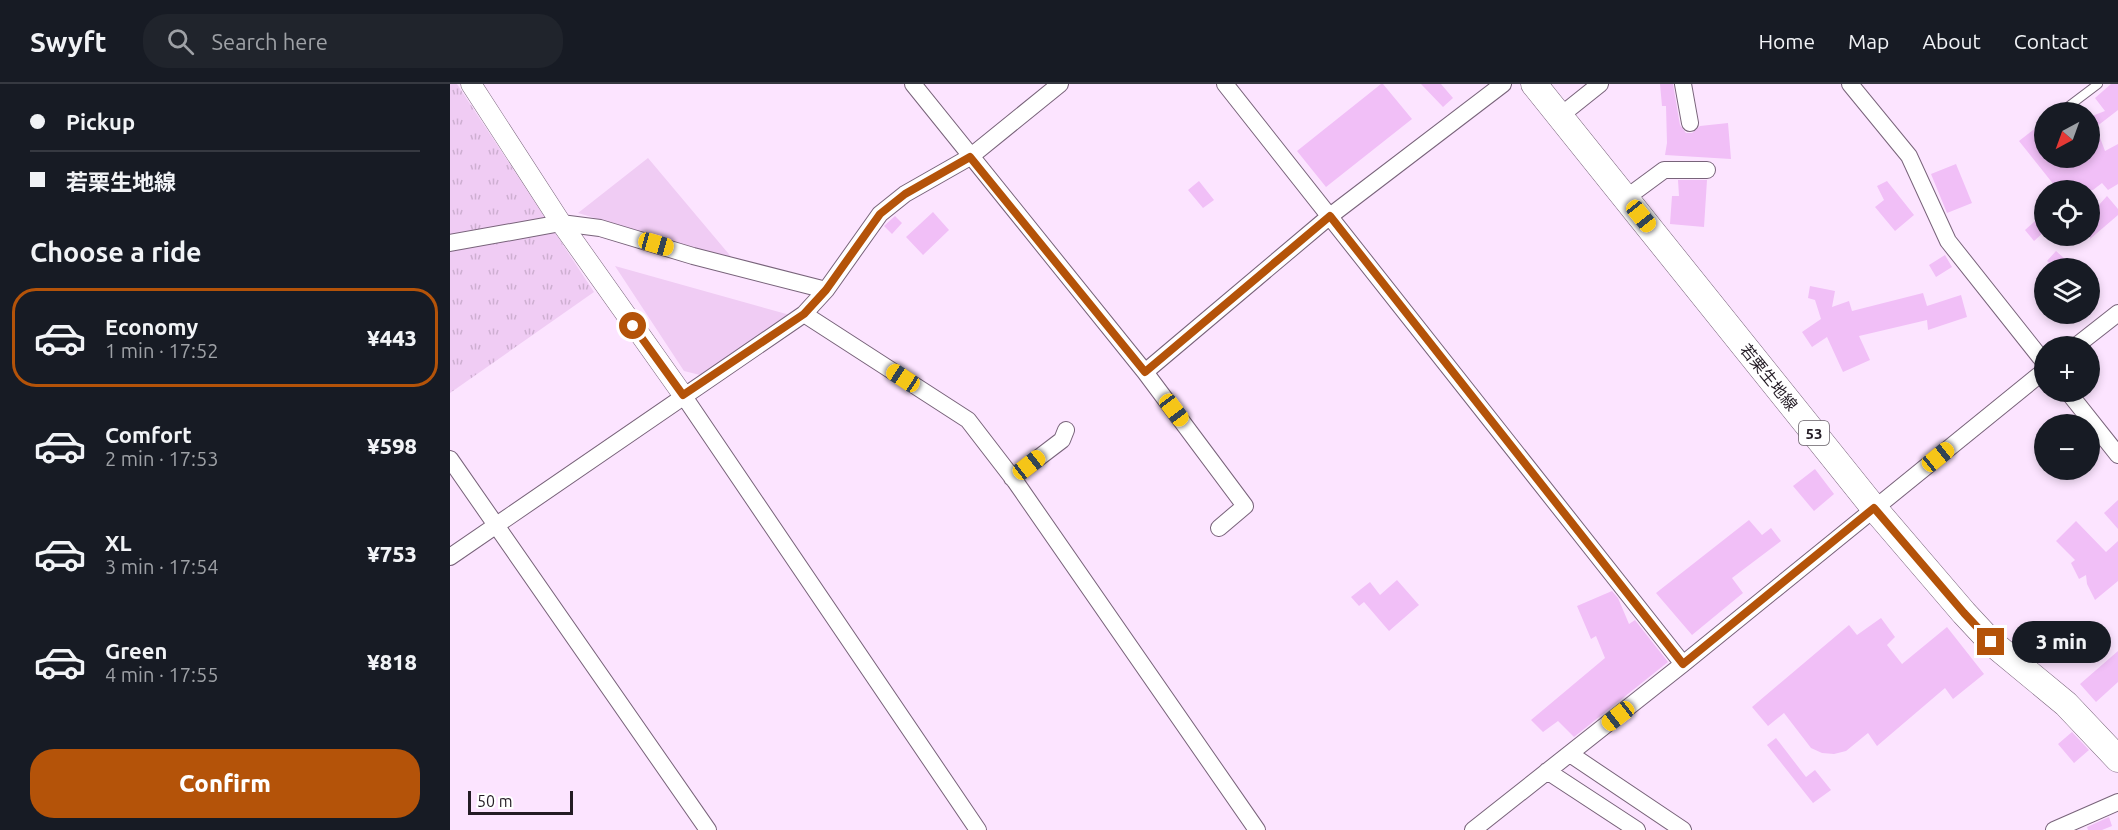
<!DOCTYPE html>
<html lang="en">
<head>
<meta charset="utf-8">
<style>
  :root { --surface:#171b24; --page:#20242c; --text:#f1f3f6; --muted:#9ea1a6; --line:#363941; --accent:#b45309 }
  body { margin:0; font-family:Ubuntu,"Noto Sans JP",sans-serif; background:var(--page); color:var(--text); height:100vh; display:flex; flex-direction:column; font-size:22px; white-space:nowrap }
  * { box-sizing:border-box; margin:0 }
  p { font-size:20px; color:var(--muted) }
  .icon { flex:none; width:33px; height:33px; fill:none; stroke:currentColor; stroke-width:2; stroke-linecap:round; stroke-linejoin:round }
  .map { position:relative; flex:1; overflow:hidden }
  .drawer { display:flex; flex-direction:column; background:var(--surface); width:450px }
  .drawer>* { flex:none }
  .guide { display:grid; align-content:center; height:132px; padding:0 30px; background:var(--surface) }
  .needle { width:39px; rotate:221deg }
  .fabs { position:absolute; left:1584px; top:18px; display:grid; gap:12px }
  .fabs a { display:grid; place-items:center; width:66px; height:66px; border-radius:50%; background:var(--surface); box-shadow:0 3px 9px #0003; font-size:30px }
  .scale { position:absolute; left:18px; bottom:15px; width:105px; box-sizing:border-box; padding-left:6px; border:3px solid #231b24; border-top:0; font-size:16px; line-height:21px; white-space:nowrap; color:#231b24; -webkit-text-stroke:4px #fff; paint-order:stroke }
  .end { position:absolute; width:27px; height:27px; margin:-14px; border:8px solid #b45309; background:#fff; box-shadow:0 0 0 3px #fff }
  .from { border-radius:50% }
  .bubble { position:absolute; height:42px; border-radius:21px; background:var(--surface); box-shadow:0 3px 9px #0003; font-size:20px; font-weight:800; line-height:42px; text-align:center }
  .car { position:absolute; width:18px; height:36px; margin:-18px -9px; border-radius:8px; box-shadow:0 0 4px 2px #0007; background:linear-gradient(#f5c518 24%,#345 0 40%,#f5c518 0 76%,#345 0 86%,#f5c518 0) }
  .guide b { display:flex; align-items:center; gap:21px; height:57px; font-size:22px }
  .guide b+b { border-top:2px solid var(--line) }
  .guide i { width:15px; height:15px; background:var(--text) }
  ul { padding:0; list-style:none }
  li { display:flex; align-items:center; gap:18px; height:99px; margin:0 12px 9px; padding:0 18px; border:3px solid transparent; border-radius:24px }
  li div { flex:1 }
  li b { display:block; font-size:22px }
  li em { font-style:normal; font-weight:800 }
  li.selected { border-color:var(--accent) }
  li>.icon { width:54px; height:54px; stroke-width:1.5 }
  h2 { padding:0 30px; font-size:27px; line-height:72px }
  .action { display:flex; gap:12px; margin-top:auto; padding:12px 30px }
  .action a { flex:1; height:69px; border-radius:24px; background:var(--accent); color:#fff; font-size:24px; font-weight:800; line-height:69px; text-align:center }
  header { display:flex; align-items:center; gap:36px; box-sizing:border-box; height:84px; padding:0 30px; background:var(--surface); border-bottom:2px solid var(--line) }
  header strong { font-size:28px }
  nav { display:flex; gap:33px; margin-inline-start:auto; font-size:21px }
  .search { width:420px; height:54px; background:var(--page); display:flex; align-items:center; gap:15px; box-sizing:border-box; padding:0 21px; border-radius:24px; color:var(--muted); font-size:22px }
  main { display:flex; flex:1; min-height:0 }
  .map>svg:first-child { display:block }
</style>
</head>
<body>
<header>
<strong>Swyft</strong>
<div class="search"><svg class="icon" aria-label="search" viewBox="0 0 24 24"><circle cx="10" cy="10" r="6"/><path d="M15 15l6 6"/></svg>Search here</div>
<nav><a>Home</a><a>Map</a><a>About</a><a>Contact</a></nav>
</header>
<main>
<section class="drawer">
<div class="guide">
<b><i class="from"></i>Pickup</b>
<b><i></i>若栗生地線</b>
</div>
<h2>Choose a ride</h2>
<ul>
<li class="selected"><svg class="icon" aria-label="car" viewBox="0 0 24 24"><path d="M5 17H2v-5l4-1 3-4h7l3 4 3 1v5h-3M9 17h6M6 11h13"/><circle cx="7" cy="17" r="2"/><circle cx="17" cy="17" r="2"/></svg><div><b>Economy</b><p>1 min · 17:52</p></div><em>¥443</em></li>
<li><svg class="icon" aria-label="car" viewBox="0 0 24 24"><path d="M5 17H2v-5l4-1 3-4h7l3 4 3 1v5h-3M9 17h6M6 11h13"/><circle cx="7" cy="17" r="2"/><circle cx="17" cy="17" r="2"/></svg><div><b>Comfort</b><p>2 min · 17:53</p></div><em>¥598</em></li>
<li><svg class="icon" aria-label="car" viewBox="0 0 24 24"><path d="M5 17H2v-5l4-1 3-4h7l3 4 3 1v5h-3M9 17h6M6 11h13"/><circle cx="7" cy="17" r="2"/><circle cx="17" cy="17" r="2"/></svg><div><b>XL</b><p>3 min · 17:54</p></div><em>¥753</em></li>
<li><svg class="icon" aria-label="car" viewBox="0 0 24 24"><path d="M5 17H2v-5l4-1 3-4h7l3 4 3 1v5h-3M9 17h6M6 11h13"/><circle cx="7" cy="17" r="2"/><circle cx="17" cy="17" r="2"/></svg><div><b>Green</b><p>4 min · 17:55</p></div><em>¥818</em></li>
</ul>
<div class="action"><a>Confirm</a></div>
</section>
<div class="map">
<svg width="1668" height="746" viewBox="0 0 1668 746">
  <defs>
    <pattern id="park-tufts" width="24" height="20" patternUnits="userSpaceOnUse" patternTransform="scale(1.5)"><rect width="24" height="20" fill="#f0ccf4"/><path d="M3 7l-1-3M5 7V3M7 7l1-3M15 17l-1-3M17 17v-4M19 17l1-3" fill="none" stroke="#ceafd1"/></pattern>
  </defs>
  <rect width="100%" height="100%" fill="#fce4ff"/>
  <path fill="#f0ccf4" d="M198 74 283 175 128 129Z
    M165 182 340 231 250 291 234 287Z"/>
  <path fill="url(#park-tufts)" d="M0 0H7L144 208 0 309Z"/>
  <path fill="#f1bff7" d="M931 0H933L962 35 876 103 847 67Z
    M971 0H991L1003 14 993 23Z
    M1210 0H1223L1230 41 1236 49H1242L1250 42 1278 39 1281 75 1215 71 1217 59 1216 22H1212Z
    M1661 0H1668V26L1646 43 1655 67 1668 60V100L1658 106 1652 99 1643 106H1608L1569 57 1587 43 1594 53V74H1640V29L1642 32 1655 27 1645 14Z
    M1506 80 1522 119 1497 129 1481 90Z
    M1228 96H1257L1254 143 1220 140 1222 112H1229Z
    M749 97 764 116 753 124 738 106Z
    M1437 97 1464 131 1445 147 1425 123 1434 116 1427 102Z
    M1657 112 1668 125V131L1640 155V131Z
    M483 128 499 146 473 171 456 153Z
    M1594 129V148L1584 157 1575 146Z
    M445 132 452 139 442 150 434 142Z
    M1606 167 1615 175 1606 184 1597 177Z
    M1495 171 1502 183 1486 193 1479 181Z
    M1360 202 1385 207 1382 223 1399 217 1402 227 1473 209 1477 222 1511 211 1517 233 1478 246 1477 236 1409 252 1420 276 1393 288 1377 253 1362 263 1352 248 1371 235 1365 216 1358 214Z
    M1365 385 1384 410 1364 427 1343 402Z
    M1668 416V445L1654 429Z
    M1299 436 1312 451 1321 444 1331 457 1282 494 1293 509 1242 551 1206 509Z
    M1626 437 1656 468 1668 457V497L1645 516 1637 500 1636 491 1629 495 1621 479 1625 476 1606 457Z
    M947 496 969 521 939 547 914 518 909 522 901 513 920 498 930 511Z
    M1162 507 1168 514 1179 540 1185 536 1218 578 1124 653 1108 637 1093 648 1081 636 1155 574 1146 552 1141 555 1127 522Z
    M1431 534 1445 553 1437 561 1452 580 1497 543 1534 590 1503 615 1495 604 1427 662 1418 649 1396 667 1384 670 1372 669 1361 664 1334 629 1318 642 1302 623 1399 541 1407 551Z
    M1668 567V598L1646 618 1630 600Z
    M1622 648 1639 666 1624 679 1608 660Z
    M1326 654 1356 693 1365 686 1381 706 1363 719 1317 661Z
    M1659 733 1662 742 1652 746H1638L1637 743Z"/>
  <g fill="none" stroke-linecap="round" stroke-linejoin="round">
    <g stroke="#78637a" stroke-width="10">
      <path id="service" d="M1611 28 1648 0"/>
    </g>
    <g stroke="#78637a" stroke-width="18">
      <path id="minor" d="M463 0 695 288 795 422 769 444
        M775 0 1233 580
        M1233 0 1240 39
        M1400 0 1459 72 1498 157 1594 278
        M1110 32 1150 0
        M1176 114 1214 86H1257
        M0 159 111 139 150 144 243 172 376 206
        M354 230 518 336 565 397 807 746
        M1626 262 1668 229
        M695 288 880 132 1053 0
        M1618 308 1668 371
        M233 311 528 746
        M0 375 258 746
        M562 394 612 356 616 346
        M0 473 354 230 376 206 430 130 455 110 520 73 610 0
        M1120 670 1233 746
        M1097 687 1187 746
        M1023 746 1233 580 1594 287
        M1604 746 1668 718"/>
    </g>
    <g stroke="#78637a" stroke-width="21">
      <path id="tertiary" d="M21 0 111 139 233 311"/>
    </g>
    <g stroke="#78637a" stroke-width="27">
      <path id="primary" d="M1084 0 1424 424 1514 529 1541 558 1616 620 1668 675"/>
    </g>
    <use href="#service" stroke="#fff" stroke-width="8"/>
    <use href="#minor" stroke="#fff" stroke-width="16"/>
    <use href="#tertiary" stroke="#fff" stroke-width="20"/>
    <use href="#primary" stroke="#fff" stroke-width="26"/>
  </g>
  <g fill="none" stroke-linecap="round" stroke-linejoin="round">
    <path stroke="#b45309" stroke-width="8" d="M183 242 233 311 354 230 376 206 430 130 455 110 520 73 695 288 880 132 1233 580 1424 424 1514 529 1541 558"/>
  </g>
  <g text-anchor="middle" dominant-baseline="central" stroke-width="5" stroke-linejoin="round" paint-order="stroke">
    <rect fill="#fff" stroke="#655f66" stroke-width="1.5" x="1349" y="337" width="30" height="24" rx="4.5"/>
    <g font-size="15" font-weight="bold" fill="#231b24">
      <text x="1364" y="349">53</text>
    </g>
    <g font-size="16" fill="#231b24" stroke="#fff">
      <text transform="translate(1319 293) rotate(51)">若栗生地線</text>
    </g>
  </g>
</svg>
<div class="fabs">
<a><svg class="needle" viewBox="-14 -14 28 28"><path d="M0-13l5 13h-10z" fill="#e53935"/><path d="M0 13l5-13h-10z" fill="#9ea1a6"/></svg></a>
<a><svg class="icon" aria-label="locate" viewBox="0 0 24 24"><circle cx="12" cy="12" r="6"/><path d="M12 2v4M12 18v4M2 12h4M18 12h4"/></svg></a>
<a><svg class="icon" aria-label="layers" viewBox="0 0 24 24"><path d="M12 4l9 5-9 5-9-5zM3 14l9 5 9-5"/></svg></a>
<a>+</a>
<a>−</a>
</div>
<div class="scale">50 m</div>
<i class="end from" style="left:183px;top:242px"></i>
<i class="end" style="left:1541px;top:558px"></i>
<div class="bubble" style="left:1562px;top:537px;width:99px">3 min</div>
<i class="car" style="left:1191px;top:132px;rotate:141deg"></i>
<i class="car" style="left:206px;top:160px;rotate:106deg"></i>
<i class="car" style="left:453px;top:294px;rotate:303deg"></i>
<i class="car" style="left:724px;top:326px;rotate:143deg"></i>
<i class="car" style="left:1488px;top:373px;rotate:51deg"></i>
<i class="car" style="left:579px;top:381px;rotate:52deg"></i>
<i class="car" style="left:1168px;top:632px;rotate:232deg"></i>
</div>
</main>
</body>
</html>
